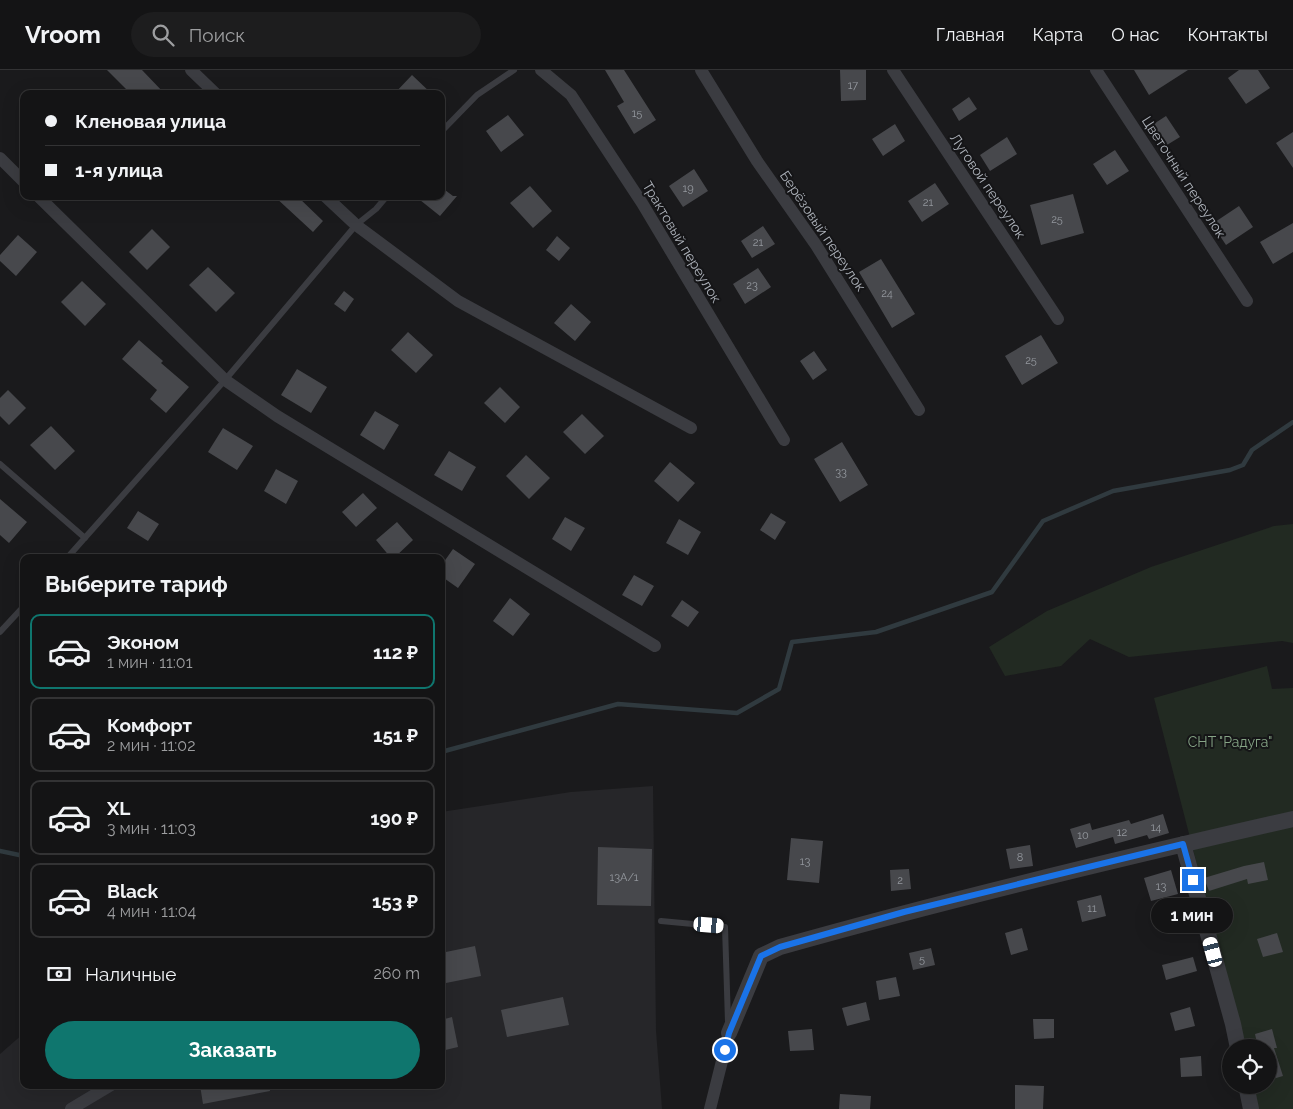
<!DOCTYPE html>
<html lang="ru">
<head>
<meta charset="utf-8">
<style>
  :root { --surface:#141415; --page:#1d1d1e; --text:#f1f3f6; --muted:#9d9ea0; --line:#333334; --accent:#0f766e }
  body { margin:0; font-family:Raleway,sans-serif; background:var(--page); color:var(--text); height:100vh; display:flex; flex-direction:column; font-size:19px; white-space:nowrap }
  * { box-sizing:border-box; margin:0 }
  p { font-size:16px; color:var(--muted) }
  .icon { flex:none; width:28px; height:28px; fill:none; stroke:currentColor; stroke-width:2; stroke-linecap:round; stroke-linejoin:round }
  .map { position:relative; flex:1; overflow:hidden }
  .side { position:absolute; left:20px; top:484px; width:425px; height:535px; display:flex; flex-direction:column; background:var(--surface); border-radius:10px; box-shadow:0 5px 20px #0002,0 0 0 1px var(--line) }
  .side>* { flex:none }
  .top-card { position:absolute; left:20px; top:20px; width:425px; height:110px; border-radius:10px; box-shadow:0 5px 20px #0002,0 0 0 1px var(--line); display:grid; align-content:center; height:110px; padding:0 25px; background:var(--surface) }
  .fabs { position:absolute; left:1222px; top:969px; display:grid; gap:10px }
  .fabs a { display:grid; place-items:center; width:55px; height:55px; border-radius:50%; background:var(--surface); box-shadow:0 5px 20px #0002,0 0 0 1px var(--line); font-size:25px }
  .end { position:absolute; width:22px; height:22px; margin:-11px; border:6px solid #1a73e8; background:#fff; box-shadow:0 0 0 2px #fff }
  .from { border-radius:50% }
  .bubble { position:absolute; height:35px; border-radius:18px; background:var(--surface); box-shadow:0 5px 20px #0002,0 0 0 1px var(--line); font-size:16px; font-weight:700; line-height:35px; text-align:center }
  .car { position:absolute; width:15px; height:30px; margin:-15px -8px; border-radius:6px; box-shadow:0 0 4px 1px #0007; background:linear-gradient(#fff 24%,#345 0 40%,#fff 0 76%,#345 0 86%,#fff 0) }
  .top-card b { display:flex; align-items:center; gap:18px; height:48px; font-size:19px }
  .top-card b+b { border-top:1px solid var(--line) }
  .top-card i { width:12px; height:12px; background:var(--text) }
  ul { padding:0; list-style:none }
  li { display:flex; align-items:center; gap:15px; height:75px; margin:0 10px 8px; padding:0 15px; border:2px solid var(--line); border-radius:10px }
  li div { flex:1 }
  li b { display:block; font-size:19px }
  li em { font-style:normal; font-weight:700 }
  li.on { border-color:var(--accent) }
  li>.icon { width:45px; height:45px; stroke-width:1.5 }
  h2 { padding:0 25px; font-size:22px; line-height:60px }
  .pay { display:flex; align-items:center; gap:12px; height:55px; padding:0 25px; font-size:19px }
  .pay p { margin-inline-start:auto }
  .cta { display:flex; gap:10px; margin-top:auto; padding:10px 25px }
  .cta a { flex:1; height:58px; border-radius:30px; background:var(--accent); color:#fff; font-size:20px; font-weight:700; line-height:58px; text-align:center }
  header { display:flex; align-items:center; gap:30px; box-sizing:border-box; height:70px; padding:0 25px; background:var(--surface); border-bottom:1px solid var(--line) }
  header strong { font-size:24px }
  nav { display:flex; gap:28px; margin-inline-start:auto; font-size:18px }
  .search { width:350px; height:45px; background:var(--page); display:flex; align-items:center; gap:12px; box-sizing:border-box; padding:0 18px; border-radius:28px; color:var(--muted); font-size:19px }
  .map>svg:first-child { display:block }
</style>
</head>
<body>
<header>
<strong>Vroom</strong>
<div class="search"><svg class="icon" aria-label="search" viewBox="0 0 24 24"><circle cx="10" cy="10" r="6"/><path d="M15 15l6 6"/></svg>Поиск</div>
<nav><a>Главная</a><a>Карта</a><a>О нас</a><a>Контакты</a></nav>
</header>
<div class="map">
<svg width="1293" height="1039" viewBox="0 0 1293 1039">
  <rect width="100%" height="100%" fill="#1a1a1c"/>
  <path fill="#262629" d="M653 716 656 961 662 1039H0V984L24 963V1015H441V742L571 722Z"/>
  <path fill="#222a22" d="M1293 454V573L1282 571 1129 587 1090 569 1061 596 1005 606 989 577 1047 541 1151 497 1274 456Z
    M1267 596 1272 619 1293 618V1039H1258L1253 1015H1269V978L1244 977 1154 628Z"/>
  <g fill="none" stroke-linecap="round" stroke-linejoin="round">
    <path stroke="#303a3f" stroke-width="4.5" d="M441 682 618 634 737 643 779 619 792 572 876 562 992 522 1043 451 1113 421 1230 400 1243 395 1252 380 1293 352
      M0 781 24 786"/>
  </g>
  <path fill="#47484c" d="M107 0H142L165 24H131Z
    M605 0H624L656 50 634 64 617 36 624 32Z
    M840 0H866V30L841 31Z
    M1134 0H1188L1149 25Z
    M1239 0H1258L1270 18 1246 34 1228 8Z
    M412 5 432 24H394Z
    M969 27 977 39 959 51 952 39Z
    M508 45 524 65 501 82 486 61Z
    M1166 46 1180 67 1162 78 1149 57Z
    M895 54 905 71 883 86 872 69Z
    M1293 62V98L1276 73Z
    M1007 67 1017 84 990 101 980 85Z
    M1115 80 1129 101 1107 115 1093 94Z
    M694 99 708 121 683 137 669 116Z
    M935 113 949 134 922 152 908 131Z
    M530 116 552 141 533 158 510 133Z
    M441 117 453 126H457L440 146 415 126H441Z
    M1073 124 1084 163 1041 175 1030 135Z
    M274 126H297L323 151 313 162Z
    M1239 136 1253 157 1226 175 1212 154Z
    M1293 153V182L1273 194 1260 172Z
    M763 156 775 174 752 188 741 171Z
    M152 159 170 177 147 200 129 182Z
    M18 165 37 182 16 206 0 191V185Z
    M557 166 570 178 559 191 546 180Z
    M881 189 915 244 892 258 859 202Z
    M208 197 235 223 216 242 189 215Z
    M758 198 771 217 745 234 733 214Z
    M82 211 106 234 85 256 61 232Z
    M344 221 354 229 345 242 334 234Z
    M571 234 591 252 575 271 554 253Z
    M408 262 433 285 416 303 391 280Z
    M1041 265 1058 293 1022 315 1005 286Z
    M139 270 163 291 161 293 189 317 166 343 150 329 157 320 122 289Z
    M814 281 827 300 813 310 800 291Z
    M297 299 327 317 311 343 281 325Z
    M500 317 520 337 505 353 484 333Z
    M8 320 26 338 9 355 0 346V328Z
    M375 341 399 355 384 380 360 365Z
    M582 344 604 366 585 384 563 362Z
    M51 356 75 381 55 400 30 375Z
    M223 358 253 376 237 400 208 382Z
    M842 372 868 415 840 432 814 389Z
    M449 381 476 397 462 421 434 405Z
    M526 385 550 408 529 429 506 406Z
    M670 392 695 413 678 432 654 411Z
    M276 399 298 411 286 434 264 421Z
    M363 423 377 438 356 457 342 442Z
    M0 429 27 452 9 473 0 465Z
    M138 441 159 454 148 471 127 458Z
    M771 443 786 452 775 470 760 460Z
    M565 447 585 458 571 481 552 469Z
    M679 449 701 462 688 485 666 473Z
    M397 452 413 470 394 488H391L376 470Z
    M453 479 475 494 458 518 441 506V496Z
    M634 505 654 516 642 536 622 525Z
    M510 528 530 544 513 566 493 551Z
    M682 530 699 542 688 557 671 546Z
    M1163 744 1169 763 1149 769 1147 765 1115 774 1113 767 1076 778 1070 759 1090 753 1092 760 1129 750 1131 754Z
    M791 768 823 771 819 813 787 810Z
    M1030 775 1033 796 1010 799 1006 779Z
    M598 777 652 779 651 836 597 835Z
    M1264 792 1268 810 1248 814 1247 809 1209 821 1204 808 1244 796Z
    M909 799 911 819 891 821 890 800Z
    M1171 800 1178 824 1151 831 1144 808Z
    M1101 825 1106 846 1082 852 1077 831Z
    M1022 858 1028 880 1011 885 1005 863Z
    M1277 863 1283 882 1263 887 1257 869Z
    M475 876 481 906 441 914V883Z
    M931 878 935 895 913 900 909 883Z
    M1193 887 1197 901 1166 910 1162 895Z
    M896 907 900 926 879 930 876 911Z
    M563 927 569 955 507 967 501 940Z
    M866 932 870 950 847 956 842 938Z
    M1190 937 1195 956 1175 961 1170 943Z
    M452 947 458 977 441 981V950Z
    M1033 949H1054V968L1034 969Z
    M812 959 814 980 790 981 788 961Z
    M1272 959 1277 978H1274L1283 1006 1269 1010V978H1258L1255 964Z
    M1201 986 1202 1006 1181 1007 1180 988Z
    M200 1015H269L270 1021 203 1034Z
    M1015 1015 1044 1016 1043 1039H1015Z
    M840 1024 871 1026 870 1039H839Z"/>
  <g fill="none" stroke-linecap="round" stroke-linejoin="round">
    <path stroke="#3b3c41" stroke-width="6" d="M441 62 477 25 514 0
      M0 394 85 468
      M67 488 225 310 356 155 376 139 387 126
      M0 562 24 536
      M661 851 725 857 728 952"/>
    <path stroke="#3b3c41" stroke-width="12" d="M191 0 216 24
      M541 0 571 25 642 133 784 370
      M701 0 757 91 816 175 919 340
      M893 0 1058 249
      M1096 0 1247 231
      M0 88 24 112
      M38 126 225 310 277 346 655 576
      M325 126 356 155 458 231 691 358
      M71 1039 111 1015
      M710 1039 729 963"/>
    <path stroke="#3b3c41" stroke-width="16" d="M1183 774 1233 954 1238 978
      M729 963 761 886 780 877C950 829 1121 788 1293 749
      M1246 1015 1251 1039"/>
  </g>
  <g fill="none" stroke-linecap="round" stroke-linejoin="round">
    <path stroke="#1a73e8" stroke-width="6" d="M725 980 729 963 761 886 780 877 904 842 1183 774 1193 810"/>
  </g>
  <g text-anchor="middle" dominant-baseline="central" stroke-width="4" stroke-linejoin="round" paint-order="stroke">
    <g font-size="11" fill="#94989e">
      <text x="853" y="15">17</text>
      <text x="637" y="43">15</text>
      <text x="688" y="118">19</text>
      <text x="928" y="132">21</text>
      <text x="1057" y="149">25</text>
      <text x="758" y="172">21</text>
      <text x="752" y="215">23</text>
      <text x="887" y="223">24</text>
      <text x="1031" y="290">25</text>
      <text x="841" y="402">33</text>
      <text x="1156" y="757">14</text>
      <text x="1122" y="762">12</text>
      <text x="1083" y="765">10</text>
      <text x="1020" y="787">8</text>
      <text x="805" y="791">13</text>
      <text x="624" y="807">13А/1</text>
      <text x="900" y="810">2</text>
      <text x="1161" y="816">13</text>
      <text x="1092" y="838">11</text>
      <text x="922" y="889">5</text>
    </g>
    <g font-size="14" fill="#adb2ba" stroke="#151517">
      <text transform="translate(1184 107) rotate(57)">Цветочный переулок</text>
      <text transform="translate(988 116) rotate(56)">Луговой переулок</text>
      <text transform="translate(823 161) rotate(56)">Берёзовый переулок</text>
      <text transform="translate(682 172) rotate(59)">Трактовый переулок</text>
    </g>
    <g font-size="14" fill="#86a486" stroke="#151517">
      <text x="1230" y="672">СНТ "Радуга"</text>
    </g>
  </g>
</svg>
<div class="fabs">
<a><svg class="icon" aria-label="locate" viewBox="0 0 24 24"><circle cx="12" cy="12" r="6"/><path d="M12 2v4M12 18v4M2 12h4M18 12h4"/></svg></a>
</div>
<i class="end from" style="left:725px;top:980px"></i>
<i class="end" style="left:1193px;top:810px"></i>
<div class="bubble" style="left:1151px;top:828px;width:82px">1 мин</div>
<i class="car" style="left:709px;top:855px;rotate:95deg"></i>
<i class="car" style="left:1213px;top:882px;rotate:345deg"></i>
<div class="top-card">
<b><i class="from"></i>Кленовая улица</b>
<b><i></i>1-я улица</b>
</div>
<section class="side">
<h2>Выберите тариф</h2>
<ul>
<li class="on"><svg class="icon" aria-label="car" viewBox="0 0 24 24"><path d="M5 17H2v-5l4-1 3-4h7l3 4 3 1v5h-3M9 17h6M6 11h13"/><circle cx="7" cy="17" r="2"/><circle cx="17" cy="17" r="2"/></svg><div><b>Эконом</b><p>1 мин · 11:01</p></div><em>112 ₽</em></li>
<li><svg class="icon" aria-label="car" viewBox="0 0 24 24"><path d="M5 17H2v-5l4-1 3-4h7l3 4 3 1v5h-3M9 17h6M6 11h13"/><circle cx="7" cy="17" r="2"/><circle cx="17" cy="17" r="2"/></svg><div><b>Комфорт</b><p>2 мин · 11:02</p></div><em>151 ₽</em></li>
<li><svg class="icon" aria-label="car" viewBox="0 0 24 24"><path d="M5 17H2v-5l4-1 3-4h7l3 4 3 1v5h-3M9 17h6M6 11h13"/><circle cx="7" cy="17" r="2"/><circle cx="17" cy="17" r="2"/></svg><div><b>XL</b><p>3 мин · 11:03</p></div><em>190 ₽</em></li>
<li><svg class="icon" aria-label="car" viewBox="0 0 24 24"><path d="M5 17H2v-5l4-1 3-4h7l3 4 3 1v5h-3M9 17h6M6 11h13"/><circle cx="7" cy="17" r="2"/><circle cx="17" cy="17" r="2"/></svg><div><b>Black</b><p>4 мин · 11:04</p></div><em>153 ₽</em></li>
</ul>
<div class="pay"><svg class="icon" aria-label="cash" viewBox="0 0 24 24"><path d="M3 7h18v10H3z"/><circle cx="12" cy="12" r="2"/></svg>Наличные<p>260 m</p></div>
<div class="cta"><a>Заказать</a></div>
</section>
</div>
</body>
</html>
